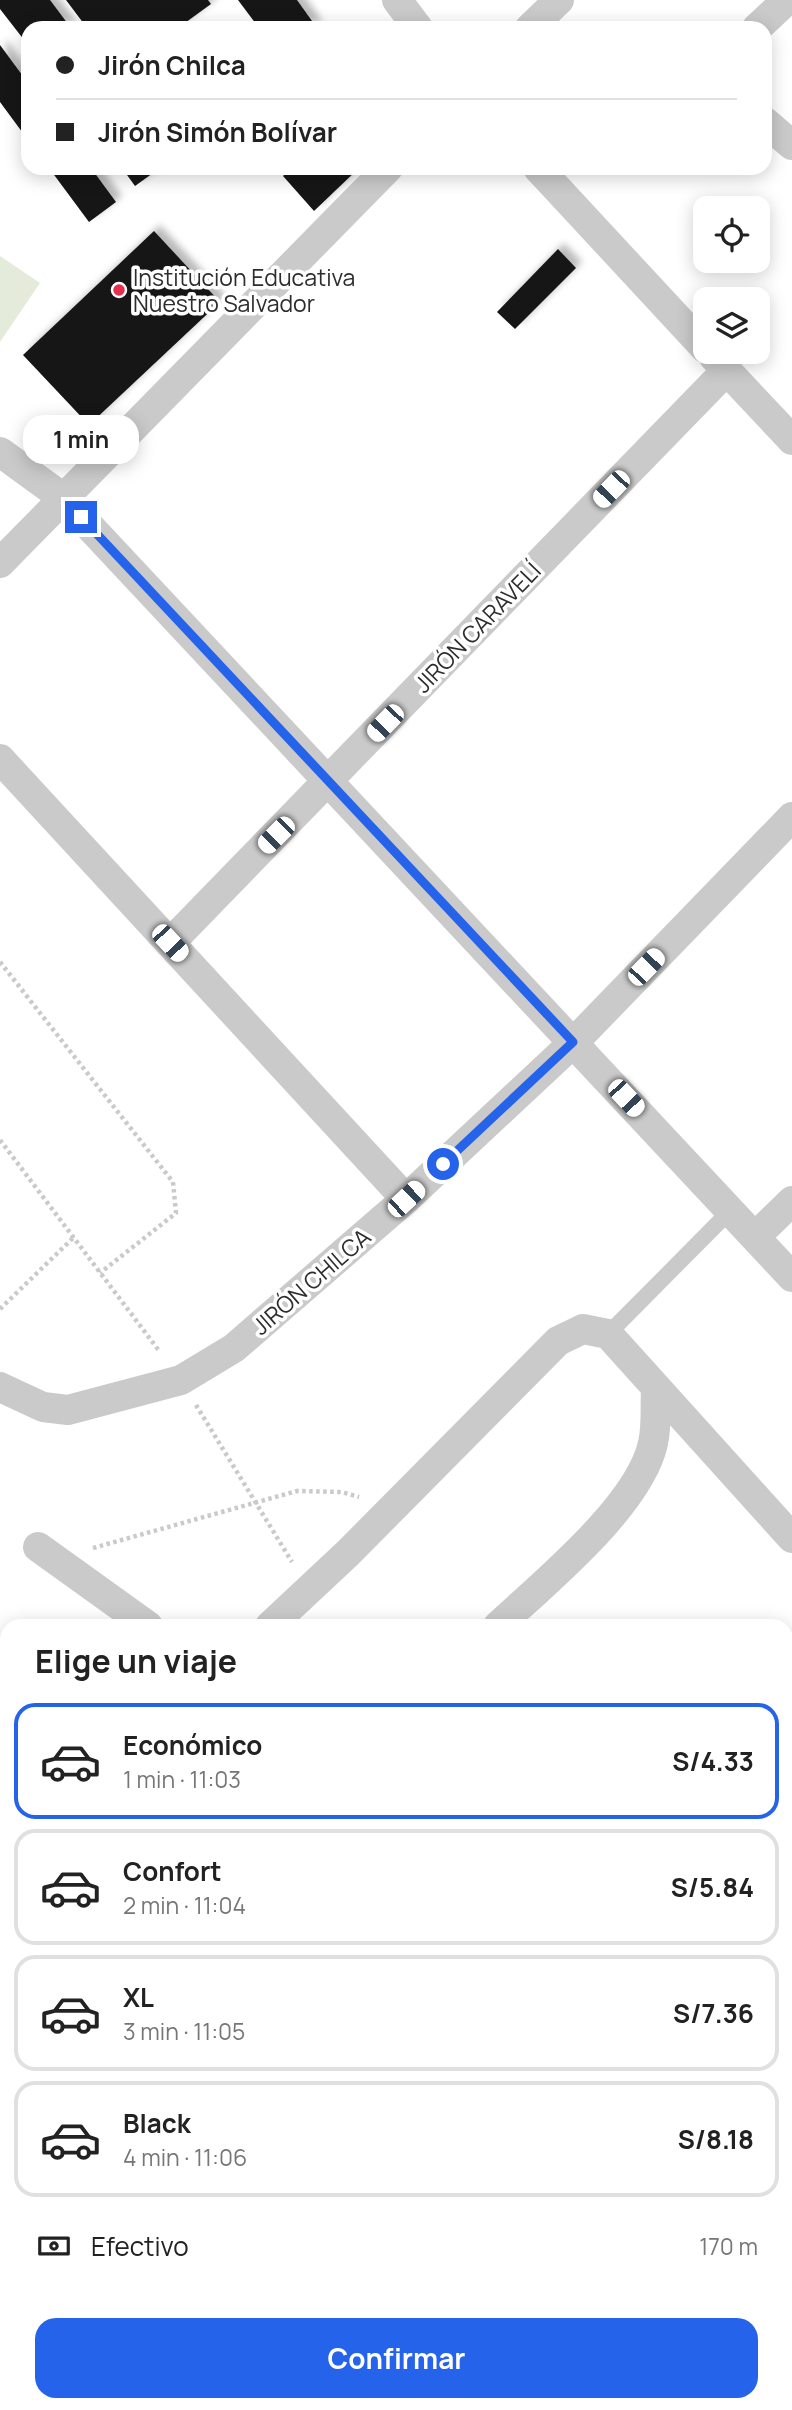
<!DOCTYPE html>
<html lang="es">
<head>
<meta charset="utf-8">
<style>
  :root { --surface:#fff; --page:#f2f2f2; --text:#222; --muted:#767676; --line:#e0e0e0; --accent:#2563eb }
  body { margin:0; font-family:Manrope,sans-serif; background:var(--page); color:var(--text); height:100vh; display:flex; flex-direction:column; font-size:26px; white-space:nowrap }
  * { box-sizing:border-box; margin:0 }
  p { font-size:23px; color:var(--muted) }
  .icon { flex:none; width:38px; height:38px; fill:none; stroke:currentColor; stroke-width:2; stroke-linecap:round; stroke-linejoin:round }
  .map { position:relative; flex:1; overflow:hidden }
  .drawer { position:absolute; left:0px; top:1619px; width:793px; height:793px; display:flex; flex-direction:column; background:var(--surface); border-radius:21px 21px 0 0; box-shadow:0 4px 18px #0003 }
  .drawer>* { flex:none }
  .hud { position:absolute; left:21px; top:21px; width:751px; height:154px; border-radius:21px; box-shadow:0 4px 18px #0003; display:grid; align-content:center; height:154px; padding:0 35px; background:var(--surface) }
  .controls { position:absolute; left:693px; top:196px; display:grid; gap:14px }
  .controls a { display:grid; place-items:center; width:77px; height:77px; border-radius:14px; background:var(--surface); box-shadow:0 4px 18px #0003; font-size:35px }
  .end { position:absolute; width:32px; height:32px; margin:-16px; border:9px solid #2563eb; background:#fff; box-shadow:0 0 0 4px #fff }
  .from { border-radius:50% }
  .bubble { position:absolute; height:49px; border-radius:21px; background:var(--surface); box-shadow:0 4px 18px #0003; font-size:23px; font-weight:700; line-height:49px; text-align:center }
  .car { position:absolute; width:21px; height:42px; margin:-21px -10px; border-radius:9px; box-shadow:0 0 5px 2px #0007; background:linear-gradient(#fff 24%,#345 0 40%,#fff 0 76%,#345 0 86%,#fff 0) }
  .hud b { display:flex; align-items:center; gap:24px; height:66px; font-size:26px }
  .hud b+b { border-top:2px solid var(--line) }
  .hud i { width:18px; height:18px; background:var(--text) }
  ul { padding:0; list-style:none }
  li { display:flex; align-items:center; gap:21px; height:116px; margin:0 14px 10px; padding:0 21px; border:4px solid var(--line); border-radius:21px }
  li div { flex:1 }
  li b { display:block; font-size:26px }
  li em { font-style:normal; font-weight:700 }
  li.current { border-color:var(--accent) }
  li>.icon { width:63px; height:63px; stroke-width:1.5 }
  h2 { padding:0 35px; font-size:32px; line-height:84px }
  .pay { display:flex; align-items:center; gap:18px; height:77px; padding:0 35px; font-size:26px }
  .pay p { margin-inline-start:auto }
  .cta { display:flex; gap:14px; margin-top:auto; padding:14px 35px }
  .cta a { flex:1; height:80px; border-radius:21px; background:var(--accent); color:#fff; font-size:28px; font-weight:700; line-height:80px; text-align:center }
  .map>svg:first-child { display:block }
</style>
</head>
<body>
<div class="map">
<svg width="792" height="2410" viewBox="0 0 792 2410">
  <defs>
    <filter id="shadow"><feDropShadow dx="6" dy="-6" stdDeviation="3.5" flood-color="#0004"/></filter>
  </defs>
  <rect width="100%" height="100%" fill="#fff"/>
  <path fill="#e5ebdb" d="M0 256 40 283 0 342Z"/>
  <path fill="#141414" filter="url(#shadow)" d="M0 0H50L71 28H28V45L0 9Z
    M66 0H208L211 4 178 28H87Z
    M238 0H297L317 28H259Z
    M0 45 28 83V140L0 102Z
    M49 168H91L116 202 89 222Z
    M122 168H160L135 186Z
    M291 168H359L314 211 283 176Z
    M154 231 220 302 89 425 23 355Z
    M558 249 576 268 515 329 497 312Z"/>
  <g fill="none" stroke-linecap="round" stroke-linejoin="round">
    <path stroke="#cacaca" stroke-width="4.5" stroke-dasharray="3.5 3.5" stroke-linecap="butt" d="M0 962 173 1182 176 1213 100 1273
      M0 1140 160 1352
      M0 1309 73 1238
      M196 1405 292 1562
      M93 1548 297 1491 342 1492 359 1497
      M786 1753 792 1759
      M786 1881 792 1889
      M786 1995 792 2002"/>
    <path stroke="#cacaca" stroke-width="16" d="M608 1334 731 1210"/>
    <path stroke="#cacaca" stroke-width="30" d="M397 0 418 28
      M530 28 559 0
      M757 28 787 0
      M765 122 792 145
      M538 168 705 348
      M714 357 792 440
      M0 452 62 497 792 1277
      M0 563 388 168
      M0 759 406 1199
      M170 943 726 371
      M755 1237 792 1201
      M0 1387 43 1407 68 1410 181 1380 234 1348 406 1199 574 1042 792 817
      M38 1547 148 1626
      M270 1626 348 1553 558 1341 583 1329 608 1334 792 1538
      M498 1626C544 1583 640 1505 653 1443 657 1426 655 1407 656 1389
      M0 2065 7 2066
      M0 2304 7 2305
      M786 2384 792 2385
      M324 2410V2404
      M762 2410V2404"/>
  </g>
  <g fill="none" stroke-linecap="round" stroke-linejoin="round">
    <path stroke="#2563eb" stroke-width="9" d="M81 517 573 1042 443 1164"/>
  </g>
  <circle fill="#e42f4e" stroke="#fff" stroke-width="2.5" cx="119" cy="290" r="7"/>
  <g text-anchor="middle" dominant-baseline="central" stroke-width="7" stroke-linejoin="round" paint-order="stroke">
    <g font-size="23" fill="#2d2d2d" stroke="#fff" text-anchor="start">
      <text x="133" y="277">Institución Educativa<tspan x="133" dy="26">Nuestro Salvador</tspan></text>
    </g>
    <g font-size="23" fill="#2d2d2d" stroke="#fff">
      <text transform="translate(477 627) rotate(-46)">JIRÓN CARAVELÍ</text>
      <text transform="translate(311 1281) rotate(-41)">JIRÓN CHILCA</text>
    </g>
  </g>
</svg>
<div class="controls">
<a><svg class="icon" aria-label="locate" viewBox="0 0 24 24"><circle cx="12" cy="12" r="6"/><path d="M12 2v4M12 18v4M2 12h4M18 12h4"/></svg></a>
<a><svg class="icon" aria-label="layers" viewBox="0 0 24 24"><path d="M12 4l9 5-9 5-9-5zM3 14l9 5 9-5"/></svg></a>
</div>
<i class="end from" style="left:443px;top:1164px"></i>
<i class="end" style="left:81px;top:517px"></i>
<div class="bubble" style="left:23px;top:415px;width:116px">1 min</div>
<i class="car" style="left:611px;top:489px;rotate:224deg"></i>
<i class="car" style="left:385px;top:723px;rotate:224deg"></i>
<i class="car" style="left:276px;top:835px;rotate:225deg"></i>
<i class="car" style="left:170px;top:943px;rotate:137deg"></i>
<i class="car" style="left:646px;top:967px;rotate:44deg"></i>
<i class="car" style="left:626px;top:1098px;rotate:137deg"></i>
<i class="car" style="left:406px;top:1199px;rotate:47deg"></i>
<div class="hud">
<b><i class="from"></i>Jirón Chilca</b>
<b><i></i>Jirón Simón Bolívar</b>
</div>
<section class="drawer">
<h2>Elige un viaje</h2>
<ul>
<li class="current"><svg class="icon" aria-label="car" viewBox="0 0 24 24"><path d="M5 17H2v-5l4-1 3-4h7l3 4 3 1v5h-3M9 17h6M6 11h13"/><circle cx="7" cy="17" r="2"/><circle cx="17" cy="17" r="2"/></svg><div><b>Económico</b><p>1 min · 11:03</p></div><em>S/4.33</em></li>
<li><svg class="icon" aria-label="car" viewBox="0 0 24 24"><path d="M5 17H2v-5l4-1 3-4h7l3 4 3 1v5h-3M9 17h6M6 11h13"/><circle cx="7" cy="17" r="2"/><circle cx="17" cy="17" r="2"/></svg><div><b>Confort</b><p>2 min · 11:04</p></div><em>S/5.84</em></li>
<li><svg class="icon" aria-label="car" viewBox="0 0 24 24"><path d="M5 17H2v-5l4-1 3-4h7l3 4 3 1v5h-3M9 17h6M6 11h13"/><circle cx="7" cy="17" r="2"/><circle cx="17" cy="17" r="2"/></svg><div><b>XL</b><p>3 min · 11:05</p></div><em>S/7.36</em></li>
<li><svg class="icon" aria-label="car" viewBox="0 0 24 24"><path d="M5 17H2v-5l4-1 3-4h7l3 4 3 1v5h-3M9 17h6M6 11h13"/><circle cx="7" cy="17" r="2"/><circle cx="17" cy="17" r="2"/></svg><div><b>Black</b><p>4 min · 11:06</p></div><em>S/8.18</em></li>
</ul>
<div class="pay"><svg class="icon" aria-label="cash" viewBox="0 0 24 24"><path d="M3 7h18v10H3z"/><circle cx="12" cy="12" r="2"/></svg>Efectivo<p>170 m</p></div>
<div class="cta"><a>Confirmar</a></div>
</section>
</div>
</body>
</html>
